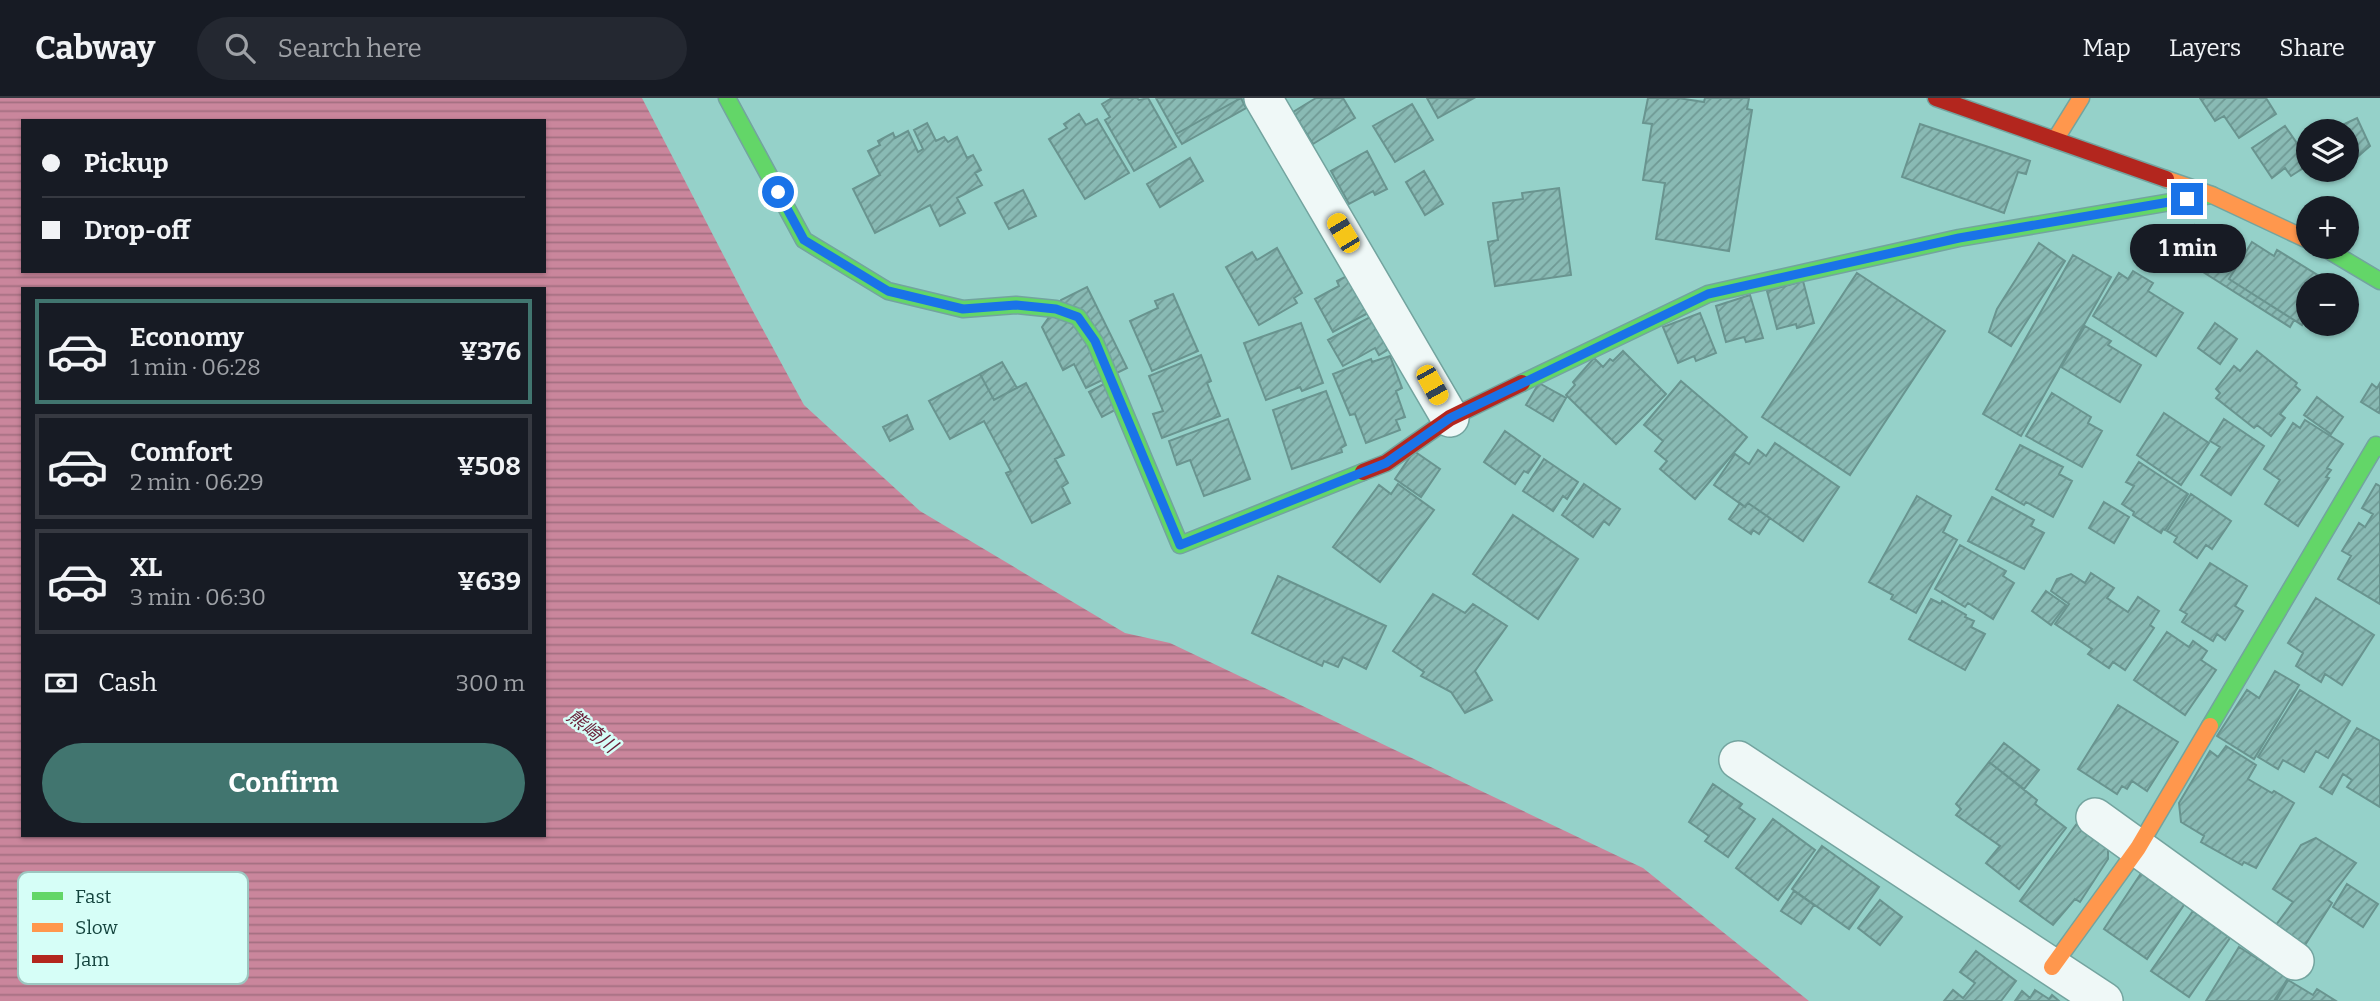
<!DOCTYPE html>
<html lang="en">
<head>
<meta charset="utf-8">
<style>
  :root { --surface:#171b24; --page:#242831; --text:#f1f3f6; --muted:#9ea1a6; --line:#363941; --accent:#41756f }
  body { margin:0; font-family:Bitter,"Noto Sans JP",serif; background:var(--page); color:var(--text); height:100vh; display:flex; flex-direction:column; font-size:26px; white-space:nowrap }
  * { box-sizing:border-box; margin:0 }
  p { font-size:23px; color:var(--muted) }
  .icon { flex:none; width:38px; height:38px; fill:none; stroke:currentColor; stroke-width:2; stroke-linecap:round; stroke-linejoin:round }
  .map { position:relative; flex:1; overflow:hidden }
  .panel { position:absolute; left:21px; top:189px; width:525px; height:550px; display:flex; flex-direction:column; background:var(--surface); border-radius:0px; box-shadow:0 2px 5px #0004 }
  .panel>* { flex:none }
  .guide { position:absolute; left:21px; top:21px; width:525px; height:154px; border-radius:0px; box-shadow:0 2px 5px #0004; display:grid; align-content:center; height:154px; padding:0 21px; background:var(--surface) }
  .fabs { position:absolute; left:2296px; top:21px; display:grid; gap:14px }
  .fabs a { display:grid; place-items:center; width:63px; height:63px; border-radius:50%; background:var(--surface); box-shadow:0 2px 5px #0004; font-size:35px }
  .end { position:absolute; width:32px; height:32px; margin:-16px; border:9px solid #1a73e8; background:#fff; box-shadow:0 0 0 4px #fff }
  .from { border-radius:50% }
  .bubble { position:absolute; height:49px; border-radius:24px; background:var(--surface); box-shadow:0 2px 5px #0004; font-size:23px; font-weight:700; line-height:49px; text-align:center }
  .car { position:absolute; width:21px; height:42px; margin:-21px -10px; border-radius:9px; box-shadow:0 0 5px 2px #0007; background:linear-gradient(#f5c518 24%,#345 0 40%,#f5c518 0 76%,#345 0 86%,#f5c518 0) }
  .guide b { display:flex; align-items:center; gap:24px; height:66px; font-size:26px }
  .guide b+b { border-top:2px solid var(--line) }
  .guide i { width:18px; height:18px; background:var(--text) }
  ul { padding:12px 0 0; list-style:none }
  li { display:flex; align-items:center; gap:21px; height:105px; margin:0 14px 10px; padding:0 7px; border:4px solid var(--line); border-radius:0px }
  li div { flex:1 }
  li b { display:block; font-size:26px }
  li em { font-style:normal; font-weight:700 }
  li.on { border-color:var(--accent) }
  li>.icon { width:63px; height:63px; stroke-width:1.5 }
  .pay { display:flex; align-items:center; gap:18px; height:77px; padding:0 21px; font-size:26px }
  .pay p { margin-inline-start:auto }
  .button { display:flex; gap:14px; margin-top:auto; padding:14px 21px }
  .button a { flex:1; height:80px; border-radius:42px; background:var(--accent); color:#fff; font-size:28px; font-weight:700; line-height:80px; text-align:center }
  header { display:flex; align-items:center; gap:42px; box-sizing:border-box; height:98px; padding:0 35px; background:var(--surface); border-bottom:2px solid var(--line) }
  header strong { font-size:33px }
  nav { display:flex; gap:38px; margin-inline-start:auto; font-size:24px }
  .search { width:490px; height:63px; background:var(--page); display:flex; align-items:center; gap:18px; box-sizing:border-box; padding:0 24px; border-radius:38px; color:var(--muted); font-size:26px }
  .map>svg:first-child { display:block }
</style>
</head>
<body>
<header>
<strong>Cabway</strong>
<div class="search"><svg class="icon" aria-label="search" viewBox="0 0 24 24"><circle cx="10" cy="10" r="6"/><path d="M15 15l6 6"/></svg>Search here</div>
<nav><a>Map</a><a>Layers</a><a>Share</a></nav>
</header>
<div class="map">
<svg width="2380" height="903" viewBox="0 0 2380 903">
  <defs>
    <pattern id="water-rules" width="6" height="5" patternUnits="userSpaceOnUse" patternTransform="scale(1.75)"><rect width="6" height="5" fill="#ca869c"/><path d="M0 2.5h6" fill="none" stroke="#a36f81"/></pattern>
    <pattern id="building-hatch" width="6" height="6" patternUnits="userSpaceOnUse" patternTransform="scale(1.75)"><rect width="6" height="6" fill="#89bab4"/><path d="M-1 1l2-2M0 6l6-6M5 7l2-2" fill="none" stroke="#6f9994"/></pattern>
  </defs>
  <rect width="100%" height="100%" fill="#95d1c9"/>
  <path fill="url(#water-rules)" fill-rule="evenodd" d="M0 0H642L742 193 804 307 920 413 1125 535 1170 545 1643 770 1809 903H0ZM23 23H544V173H23ZM23 191H544V737H23Z"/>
  <path fill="url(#building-hatch)" stroke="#69948f" stroke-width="2" d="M1112 0H1137L1139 2 1148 0 1176 49 1134 73 1105 22 1110 19 1102 6Z
    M1156 0H1241L1176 36Z
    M1241 0 1246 10 1182 46 1176 36Z
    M1316 0H1343L1355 20 1313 46 1293 14Z
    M1427 0H1474L1438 20Z
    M1648 0H1678L1704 4 1705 0H1749L1747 11 1752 12 1729 153 1656 141 1665 85 1643 82 1652 26 1643 25Z
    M2200 0H2266L2276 16 2239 40 2224 18 2215 23Z
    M1412 6 1433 42 1395 64 1373 28Z
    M1079 16 1086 27 1097 21 1129 75 1085 101 1049 41 1067 30 1064 26Z
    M2357 20 2370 48 2347 68V33H2336V30Z
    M927 25 936 43 944 39 948 44 957 39 967 60 973 57 981 72 975 75 982 87 957 100 965 115 940 128 930 107 875 135 853 91 880 77 868 53 880 47 878 43 893 35 895 40 908 33 918 54 923 51 914 32Z
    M1920 26 2030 63 2026 76 2018 74 2004 115 1902 79Z
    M2285 28 2308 61V67L2291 78 2285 70 2272 80 2252 50Z
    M1367 53 1387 91 1375 97 1373 93 1349 106 1331 73Z
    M1190 60 1203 83 1160 109 1147 86Z
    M1424 73 1443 106 1425 117 1406 84Z
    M1559 90 1571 177 1495 188 1488 144 1498 142 1493 105 1523 101 1522 95Z
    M1023 92 1036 118 1009 131 995 105Z
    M2194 127 2200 156 2181 160 2176 131Z
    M2252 144 2274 158 2277 152 2329 184 2327 187H2308V217L2302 227 2229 181Z
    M2039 145 2065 163 2011 248 1989 234 1997 211Z
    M2218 149 2240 163 2229 181 2294 222 2290 229 2203 174Z
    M1277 150 1302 195 1294 200 1297 205 1259 227 1226 169 1252 154 1257 162Z
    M2073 157 2111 179 2021 338 1983 316Z
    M2133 173 2153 185 2148 193 2183 215 2156 258 2093 218 2119 175 2128 181Z
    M1857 175 1945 233 1850 377 1762 319Z
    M1347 178 1368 215 1333 234 1315 201 1339 188 1337 183Z
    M1803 183 1814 225 1797 230 1796 226 1777 231 1767 193Z
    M1087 189 1127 270 1086 290 1074 266 1063 272 1042 229 1061 202Z
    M1173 196 1198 253 1152 273 1130 223 1158 210 1155 203Z
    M1750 197 1763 240 1746 244 1744 239 1726 244 1716 208Z
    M1700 215 1716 255 1696 263 1694 258 1678 265 1663 229Z
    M1370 219 1389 251 1379 257 1375 250 1343 268 1328 242Z
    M1301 225 1323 285 1302 293 1300 289 1266 302 1244 245Z
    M2215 225 2237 241 2220 266 2198 250Z
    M2085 228 2111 243 2108 247 2141 267 2120 304 2061 269Z
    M1623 253 1666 296 1616 346 1566 297 1575 287 1573 284 1594 260 1603 269 1610 261 1613 263Z
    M2257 253 2297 285 2295 288 2300 292 2280 316 2285 320 2271 338 2257 327 2254 330 2216 300 2220 295 2216 291 2234 268 2240 273Z
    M1201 257 1211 283 1207 285 1220 318 1162 340 1153 316 1163 313 1149 278Z
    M1390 258 1402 290 1396 293 1405 319 1396 322 1400 332 1366 345 1355 316 1350 317 1333 276 1371 261 1372 264Z
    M1002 264 1017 290 994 302 980 276Z
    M980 276 994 302 1026 285 1064 357 1055 361 1068 385 1062 389 1070 405 1032 425 1006 375 1011 373 984 323 950 341 929 303Z
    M1115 280 1128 305 1102 319 1089 294Z
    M1681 283 1747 339 1695 401 1660 371 1667 363 1655 353 1663 343 1644 327Z
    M1539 285 1566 300 1553 323 1526 307Z
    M2380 285V312L2379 315 2361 304 2372 286 2377 290Z
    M1326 293 1346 347 1341 350 1342 354 1292 371 1273 312Z
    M2052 295 2091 319 2088 325 2102 333 2082 369 2026 338Z
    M2317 299 2343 319 2331 336 2304 317Z
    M2164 315 2209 345 2181 387 2137 357Z
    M907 317 913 331 890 343 883 329Z
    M1228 321 1250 381 1204 398 1190 362 1177 367 1169 343Z
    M2224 321 2264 348 2231 397 2201 377 2220 349 2210 343Z
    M2305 322 2343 346 2327 370 2331 372 2326 379 2329 380 2298 428 2265 406 2280 382 2264 371 2293 325 2300 330Z
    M1505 333 1540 358 1528 375 1524 373 1515 386 1484 364Z
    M1775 345 1839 389 1803 443 1748 405 1745 409 1714 387 1735 356 1749 366 1758 352 1766 358Z
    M2020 347 2063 369 2059 376 2072 383 2053 419 2026 404 2024 407 1996 391Z
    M1414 353 1440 371 1421 399 1395 381Z
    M1544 361 1578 384 1567 401 1563 398 1553 413 1523 393Z
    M2139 364 2188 396 2165 432 2163 431 2161 435 2133 417 2134 414 2122 406 2134 388 2126 384Z
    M1398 386 1434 412 1380 484 1333 449 1379 387 1391 396Z
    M1584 386 1620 411 1609 427 1604 423 1593 439 1562 417Z
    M2376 386 2380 388V506L2338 481 2351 458 2342 453 2359 425 2365 429 2373 416 2362 410Z
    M2191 396 2231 423 2212 451 2206 447 2197 460 2174 444 2177 439 2167 433Z
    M1917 398 1951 418 1943 434 1957 442 1916 515 1891 501 1893 497 1869 484Z
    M1992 399 2034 422 2031 428 2044 435 2024 471 1968 443Z
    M2104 404 2129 419 2114 445 2089 430Z
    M1740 405 1745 409 1748 405 1770 420 1759 436 1753 432 1751 436 1729 421Z
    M1513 417 1578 461 1538 521 1473 476Z
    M1960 447 2006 473 2003 478 2014 485 1993 521 1968 505 1965 509 1935 491Z
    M2210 465 2247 488 2235 508 2243 513 2225 542 2217 536 2213 543 2182 524 2187 516 2180 512Z
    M2091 475 2114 490 2107 500 2128 514 2138 499 2159 513 2150 527 2154 530 2125 572 2113 564 2109 570 2088 556 2092 551 2055 526 2069 506 2051 493 2057 481 2071 476 2085 485Z
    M1278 478 1386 528 1366 571 1343 559 1338 569 1324 563 1322 568 1252 535Z
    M2046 493 2066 507 2051 527 2032 513Z
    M1433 496 1465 515 1473 506 1507 528 1475 573 1492 602 1465 615 1451 594 1421 578 1424 574 1393 553Z
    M2316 500 2374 537 2342 587 2325 576 2321 584 2296 568 2303 555 2288 545Z
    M1931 501 1941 506 1942 503 1966 517 1965 519 1974 523 1971 529 1985 536 1965 572 1909 541Z
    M2167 534 2189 549 2193 543 2207 553 2201 562 2216 572 2185 617 2134 582Z
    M2275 573 2299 587 2254 661 2217 638 2247 592 2259 600Z
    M2300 592 2350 623 2328 660 2316 653 2304 674 2283 662 2278 671 2258 659Z
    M2118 607 2178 644 2147 693 2132 683 2127 691 2122 688 2117 696 2078 671Z
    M2357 630 2380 643V709L2347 689 2352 682 2343 676 2332 696 2320 689Z
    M2004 645 2039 672 2024 691 1989 664Z
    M2226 648 2256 667 2248 681 2272 695 2274 693 2294 705 2256 770 2244 764 2242 767 2201 744 2204 738 2181 724 2179 705 2210 653 2218 659Z
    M1989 664 2037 702 2035 706 2066 730 2019 791 1986 765 2000 748 1956 717 1961 711 1956 706Z
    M1713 686 1742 706 1739 710 1755 721 1728 759 1705 743 1709 738 1689 724Z
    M1773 721 1815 752 1778 802 1736 770Z
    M2078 724 2108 744V761L2080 804 2075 801 2053 827 2020 803Z
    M2316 740 2356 765 2328 802 2332 805 2303 850 2273 831 2293 804 2273 791 2301 747Z
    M1822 748 1879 789 1849 831 1792 791Z
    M2144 771 2188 801 2147 861 2104 831Z
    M2347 786 2378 806 2363 829 2333 809Z
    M1794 793 1814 807 1801 826 1781 813Z
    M1880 802 1902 819 1880 847 1858 830Z
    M2193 813 2230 840 2189 899 2151 873Z
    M2239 849 2288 880 2274 903H2206Z
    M1976 853 2016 883 2001 903H1944L1953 892 1963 900 1975 885 1960 874Z
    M2288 882 2313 897 2317 891 2336 903H2276Z
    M2035 892 2049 901 2052 897 2059 903H2015L2022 893 2030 900Z"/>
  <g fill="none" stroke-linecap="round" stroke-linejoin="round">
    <g stroke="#73a49f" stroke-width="40">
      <path id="street" d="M1263 0 1450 320
        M1738 662 2104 903
        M2095 719 2295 863"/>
    </g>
    <g stroke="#73a49f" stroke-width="19">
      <path id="fast" d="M727 0 804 142 888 193 963 211 1016 207 1056 211 1078 219 1095 244 1180 447 1363 374
        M2323 149 2380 183
        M1522 285 1708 196 1959 140 2212 97
        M2210 628 2376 347 2380 350"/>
    </g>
    <g stroke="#73a49f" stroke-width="19">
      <path id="slow" d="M2055 42 2081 0
        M2166 81 2212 97 2308 142
        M2052 869 2138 750 2210 628"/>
    </g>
    <g stroke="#73a49f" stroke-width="19">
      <path id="jam" d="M1936 0 2166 81
        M1363 374 1386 365 1450 320 1522 285"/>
    </g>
    <use href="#street" stroke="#eff8f7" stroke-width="37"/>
    <use href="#fast" stroke="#63d668" stroke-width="16"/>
    <use href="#slow" stroke="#ff974d" stroke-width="16"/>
    <use href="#jam" stroke="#b3261e" stroke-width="16"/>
  </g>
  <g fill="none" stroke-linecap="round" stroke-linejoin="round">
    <path stroke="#1a73e8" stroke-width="9" d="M778 94 804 142 888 193 963 211 1016 207 1056 211 1078 219 1095 243 1180 447 1386 365 1450 320 1708 196 1959 140 2187 101"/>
  </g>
  <g text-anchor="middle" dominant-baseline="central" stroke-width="5" stroke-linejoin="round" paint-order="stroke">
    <g font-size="19" font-style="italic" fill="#691b35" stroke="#d6fef7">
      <text transform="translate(592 633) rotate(38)">熊崎川</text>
    </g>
  </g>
  <rect x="18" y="774" width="230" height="112" rx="10" fill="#d6fef7" stroke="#9cc6c0" stroke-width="2"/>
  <rect x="32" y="794" width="31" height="8" fill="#63d668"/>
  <rect x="32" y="825" width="31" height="9" fill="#ff974d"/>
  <rect x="32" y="857" width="31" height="8" fill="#b3261e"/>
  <g font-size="19" fill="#14443e">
    <text x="75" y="805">Fast</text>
    <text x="75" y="836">Slow</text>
    <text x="75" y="868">Jam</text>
  </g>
</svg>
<div class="fabs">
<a><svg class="icon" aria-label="layers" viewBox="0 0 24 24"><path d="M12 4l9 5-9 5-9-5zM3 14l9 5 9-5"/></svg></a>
<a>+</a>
<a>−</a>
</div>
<i class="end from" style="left:778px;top:94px"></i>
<i class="end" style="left:2187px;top:101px"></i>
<div class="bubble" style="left:2130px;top:126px;width:116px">1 min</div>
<i class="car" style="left:1343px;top:135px;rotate:329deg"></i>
<i class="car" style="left:1432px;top:287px;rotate:151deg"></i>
<div class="guide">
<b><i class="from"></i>Pickup</b>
<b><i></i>Drop-off</b>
</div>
<section class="panel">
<ul>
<li class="on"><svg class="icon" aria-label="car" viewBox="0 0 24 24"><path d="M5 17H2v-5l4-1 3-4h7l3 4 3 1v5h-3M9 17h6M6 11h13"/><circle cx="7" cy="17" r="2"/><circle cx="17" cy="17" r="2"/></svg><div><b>Economy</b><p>1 min · 06:28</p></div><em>¥376</em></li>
<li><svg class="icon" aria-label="car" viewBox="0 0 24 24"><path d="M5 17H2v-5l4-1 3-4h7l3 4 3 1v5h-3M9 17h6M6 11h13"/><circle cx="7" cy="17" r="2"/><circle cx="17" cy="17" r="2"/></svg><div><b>Comfort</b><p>2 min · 06:29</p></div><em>¥508</em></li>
<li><svg class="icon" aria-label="car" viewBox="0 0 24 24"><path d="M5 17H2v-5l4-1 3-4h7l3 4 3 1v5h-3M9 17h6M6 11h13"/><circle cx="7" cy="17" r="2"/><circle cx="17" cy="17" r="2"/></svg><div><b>XL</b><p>3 min · 06:30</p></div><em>¥639</em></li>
</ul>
<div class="pay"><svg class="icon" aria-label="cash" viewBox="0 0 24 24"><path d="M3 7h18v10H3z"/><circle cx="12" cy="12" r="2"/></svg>Cash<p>300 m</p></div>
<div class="button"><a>Confirm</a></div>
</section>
</div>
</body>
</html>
